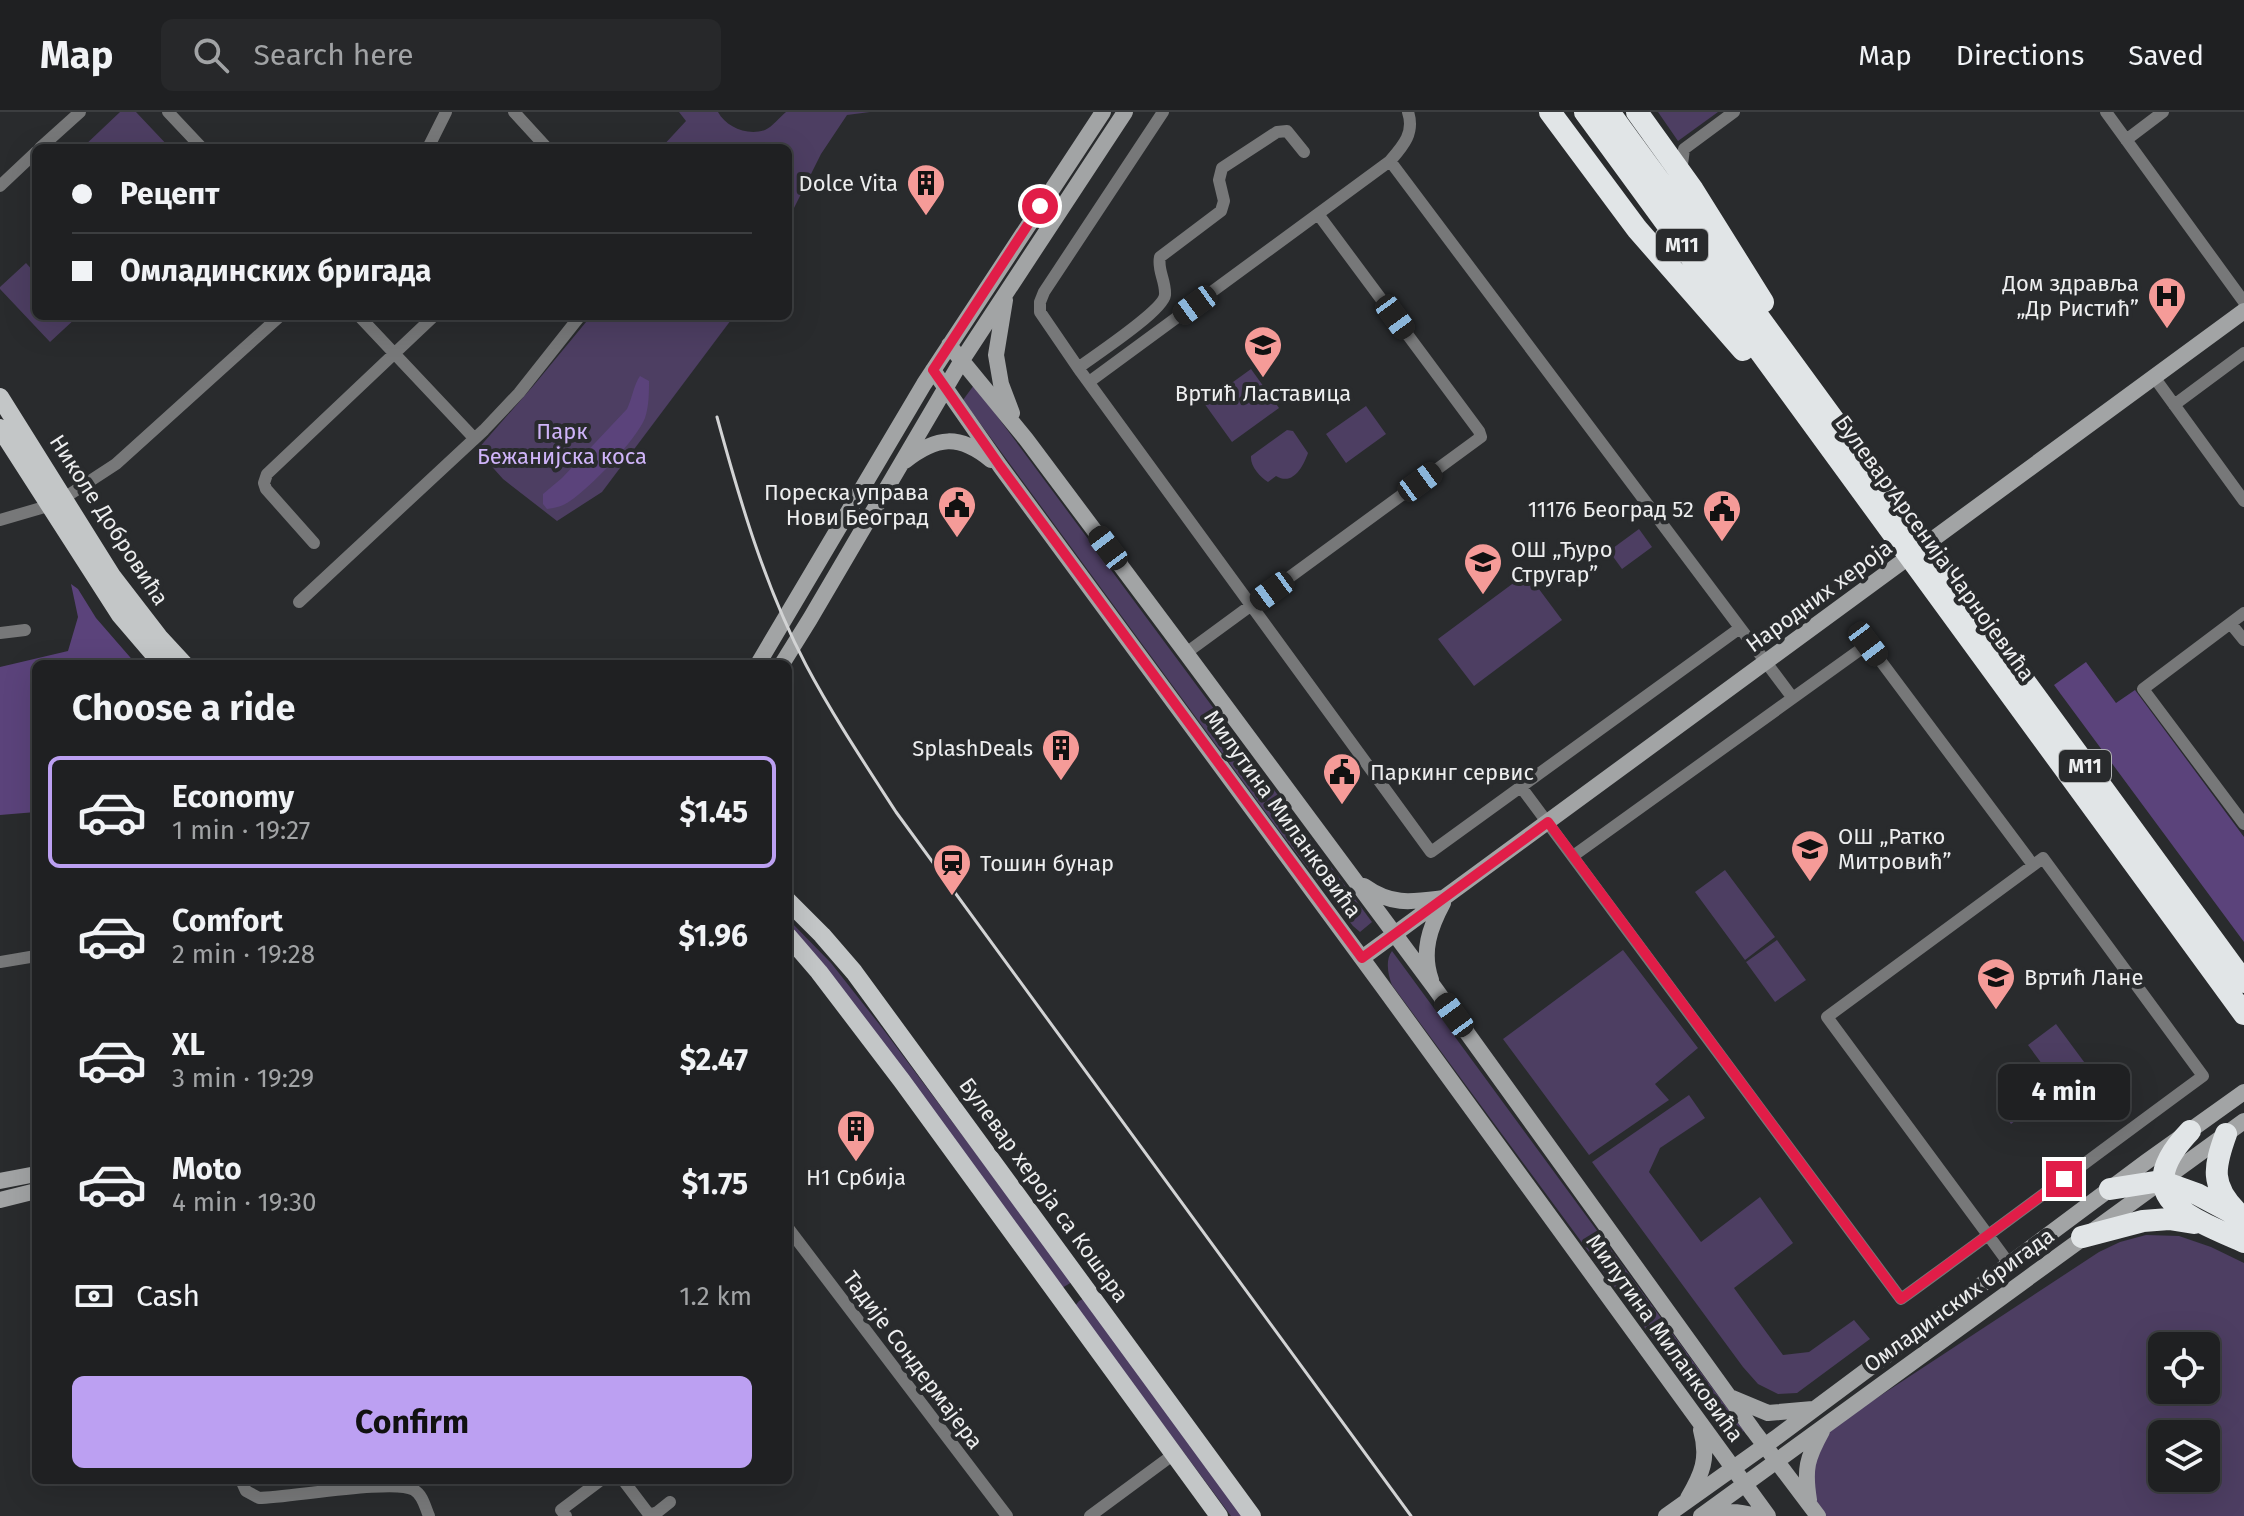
<!DOCTYPE html>
<html lang="en">
<head>
<meta charset="utf-8">
<style>
  :root { --surface:#1f2022; --page:#27282a; --text:#f1f3f6; --muted:#a1a3a5; --line:#3c3e40; --accent:#bca0f2 }
  body { margin:0; font-family:"Fira Sans",sans-serif; background:var(--page); color:var(--text); height:100vh; display:flex; flex-direction:column; font-size:30px; white-space:nowrap }
  * { box-sizing:border-box; margin:0 }
  p { font-size:26px; color:var(--muted) }
  .icon { flex:none; width:44px; height:44px; fill:none; stroke:currentColor; stroke-width:2; stroke-linecap:round; stroke-linejoin:round }
  .map { position:relative; flex:1; overflow:hidden }
  .drawer { position:absolute; left:32px; top:548px; width:760px; height:824px; display:flex; flex-direction:column; background:var(--surface); border-radius:12px; box-shadow:0 8px 32px #0002,0 0 0 2px var(--line) }
  .drawer>* { flex:none }
  .banner { position:absolute; left:32px; top:32px; width:760px; height:176px; border-radius:12px; box-shadow:0 8px 32px #0002,0 0 0 2px var(--line); display:grid; align-content:center; height:176px; padding:0 40px; background:var(--surface) }
  .fabs { position:absolute; left:2148px; top:1220px; display:grid; gap:16px }
  .fabs a { display:grid; place-items:center; width:72px; height:72px; border-radius:12px; background:var(--surface); box-shadow:0 8px 32px #0002,0 0 0 2px var(--line); font-size:40px }
  .end { position:absolute; width:36px; height:36px; margin:-18px; border:10px solid #e11d48; background:#fff; box-shadow:0 0 0 4px #fff }
  .from { border-radius:50% }
  .bubble { position:absolute; height:56px; border-radius:12px; background:var(--surface); box-shadow:0 8px 32px #0002,0 0 0 2px var(--line); font-size:26px; font-weight:700; line-height:56px; text-align:center }
  .car { position:absolute; width:24px; height:48px; margin:-24px -12px; border-radius:10px; box-shadow:0 0 6px 2px #0007; background:linear-gradient(#222 24%,#8ab4d8 0 40%,#222 0 76%,#8ab4d8 0 86%,#222 0) }
  .banner b { display:flex; align-items:center; gap:28px; height:76px; font-size:30px }
  .banner b+b { border-top:2px solid var(--line) }
  .banner i { width:20px; height:20px; background:var(--text) }
  ul { padding:0; list-style:none }
  li { display:flex; align-items:center; gap:24px; height:112px; margin:0 16px 12px; padding:0 24px; border:4px solid transparent; border-radius:12px }
  li div { flex:1 }
  li b { display:block; font-size:30px }
  li em { font-style:normal; font-weight:700 }
  li.current { border-color:var(--accent) }
  li>.icon { width:72px; height:72px; stroke-width:1.5 }
  h2 { padding:0 40px; font-size:36px; line-height:96px }
  .pay { display:flex; align-items:center; gap:20px; height:88px; padding:0 40px; font-size:30px }
  .pay p { margin-inline-start:auto }
  .action { display:flex; gap:16px; margin-top:auto; padding:16px 40px }
  .action a { flex:1; height:92px; border-radius:12px; background:var(--accent); color:#111; font-size:32px; font-weight:700; line-height:92px; text-align:center }
  header { display:flex; align-items:center; gap:48px; box-sizing:border-box; height:112px; padding:0 40px; background:var(--surface); border-bottom:2px solid var(--line) }
  header strong { font-size:38px }
  nav { display:flex; gap:44px; margin-inline-start:auto; font-size:28px }
  .search { width:560px; height:72px; background:var(--page); display:flex; align-items:center; gap:20px; box-sizing:border-box; padding:0 28px; border-radius:12px; color:var(--muted); font-size:30px }
  .map>svg:first-child { display:block }
</style>
</head>
<body>
<header>
<strong>Map</strong>
<div class="search"><svg class="icon" aria-label="search" viewBox="0 0 24 24"><circle cx="10" cy="10" r="6"/><path d="M15 15l6 6"/></svg>Search here</div>
<nav><a>Map</a><a>Directions</a><a>Saved</a></nav>
</header>
<div class="map">
<svg width="2244" height="1404" viewBox="0 0 2244 1404">
  <rect width="100%" height="100%" fill="#292b2d"/>
  <path fill="#4d3e62" fill-rule="evenodd" d="M120 0H136L170 36H82Z
    M679 0H718C726 15 747 24 765 18 772 15 780 5 786 0H870L847 3 821 42 788 108V36H661L686 9Z
    M1658 0H1718L1678 29Z
    M26 151 36 162V204L77 205 50 230 0 177V175Z
    M591 204H734L602 380 557 409 503 367 477 338 534 273Z
    M1251 257 1279 296 1232 330 1204 291Z
    M974 273 1372 810 1360 820 1353 814 1280 720 963 288Z
    M1366 294 1386 322 1346 351 1326 322Z
    M1287 318 1293 319 1308 341C1303 355 1293 374 1276 364L1268 370C1260 365 1250 354 1251 344Z
    M1639 417 1652 435 1622 457 1609 439Z
    M1527 461 1562 508 1474 574 1438 527Z
    M1725 758 1775 825 1745 848 1695 780Z
    M788 807 831 851 883 917 1072 1170 1062 1176 788 820Z
    M1777 828 1806 868 1775 890 1746 850Z
    M1623 838 1698 936 1655 972 1669 988 1589 1043 1503 927Z
    M1392 839 1744 1319 1729 1330 1392 873C1388 863 1385 848 1392 839Z
    M2056 912 2090 958 2062 979 2028 933Z
    M2023 974 2036 993 2011 1012 1998 994Z
    M1689 983 1705 1006 1660 1036 1649 1060 1701 1130 1760 1085 1793 1131 1734 1176 1783 1243 1809 1240 1854 1208 1870 1227 1797 1281 1778 1282 1758 1272 1743 1255 1592 1050Z
    M2146 1123 2179 1124 2211 1135 2244 1151V1404H1824C1805 1378 1813 1344 1828 1318L2099 1140 2120 1130ZM2162 1234H2206V1278H2162ZM2162 1322H2206V1366H2162Z
    M1085 1186 1244 1404H1231L1075 1194 1079 1189Z"/>
  <path fill="#5b437b" d="M640 264 649 269C649 281 649 294 645 306 637 327 590 376 570 389 563 394 556 396 547 397L543 392V382L562 366 627 297C632 287 634 272 640 264Z
    M71 472 78 477 96 506 136 552H36V700L0 703V555L68 539 78 505Z
    M2086 550 2116 591 2135 578 2244 725V830L2054 573Z"/>
  <g fill="none" stroke-linecap="round" stroke-linejoin="round">
    <path stroke="#777879" stroke-width="12" d="M168 0 202 36
      M514 0 547 36
      M1163 0 1044 180 1040 190V200L1081 260 1431 740 1740 516
      M2106 0 2244 190
      M2126 28 2163 0
      M40 36 80 0
      M428 36 446 0
      M1390 49 1792 585
      M1681 60 1684 37 1734 0
      M0 74 36 40
      M359 204 474 326
      M1078 256C1094 244 1163 199 1165 183 1166 169 1157 158 1160 145L1221 99 1224 89 1219 68 1222 56 1277 20 1287 19 1304 40
      M2154 265 2244 389
      M1089 270 1390 49C1403 34 1415 21 1408 0
      M2174 293 2244 241
      M0 408 48 394 64 386 116 352 280 204
      M314 431 266 377 264 371 267 362 434 204
      M299 490 484 318 519 281 580 204
      M2244 501 2143 577 2244 712
      M2231 512 2244 528
      M0 521 25 518
      M1186 541 1481 325 1479 319 1318 102
      M1521 675 1901 1187C2003 1113 2102 1038 2203 964L2043 746 1827 905 1988 1123 2010 1153
      M1573 744 1868 532 2033 753
      M0 850 36 844
      M788 1116 1007 1404
      M241 1368 246 1379 259 1386C288 1386 395 1366 414 1378 423 1383 425 1395 429 1404
      M623 1368 648 1401 655 1402V1404
      M655 1402 670 1390
      M566 1404 561 1398 601 1368
      M1090 1404 1174 1342"/>
    <path stroke="#a2a4a5" stroke-width="16" d="M1005 188 996 243 1001 272 1012 301
      M949 233 1026 327 1186 541 1434 875 1753 1318 1818 1404
      M933 258 1000 354 1383 875 1768 1404
      M905 349C937 324 959 322 991 348
      M758 552 924 272 1103 0
      M782 552 810 507 962 248 1125 0
      M1364 774C1392 794 1412 790 1444 786
      M1362 846 2244 199
      M1431 868C1421 840 1430 815 1443 791
      M0 1069 36 1062
      M0 1088 36 1079
      M1732 1286 1768 1301 1813 1297
      M1688 1386C1702 1362 1709 1346 1701 1318
      M1809 1388C1804 1357 1807 1346 1822 1319
      M1707 1403C1723 1399 1738 1398 1754 1404
      M1666 1404 1777 1325 2146 1050 2244 980
      M1701 1404 2244 1009"/>
    <path stroke="#c3c6c7" stroke-width="18" d="M0 285 112 464 159 525 184 552
      M0 316 120 503 162 552
      M788 789 822 823 854 860 1252 1404
      M788 824 819 860 902 969 1219 1404"/>
    <path stroke="#e1e5e7" stroke-width="22" d="M1550 0 1637 117 1743 238
      M1585 0 2244 902
      M1609 0 2244 870
      M1637 0 1693 78 1763 190
      M2190 1019C2127 1085 2188 1105 2244 1130
      M2226 1022C2214 1055 2210 1073 2237 1100
      M2110 1077 2161 1069 2197 1082 2244 1107
      M2082 1125 2143 1109 2169 1107 2194 1111"/>
    <path stroke="#d2d3d4" stroke-width="3" d="M717 305C740 389 765 475 806 553 833 604 865 652 896 700L1411 1404"/>
  </g>
  <g fill="none" stroke-linecap="round" stroke-linejoin="round">
    <path stroke="#e11d48" stroke-width="10" d="M1040 94 933 258 1000 354 1362 846 1548 710 1901 1187 2064 1067"/>
  </g>
  <defs>
    <g id="building-pin" transform="scale(2)"><path d="M0 17L-7.5 6A9.5 9.5 0 1 1 7.5 6Z" fill="#f59b98" stroke="#292b2d"/><path d="M-4-6H4V6H1V3H-1V6H-4ZM-2.5-4.3h1.7v1.8h-1.7ZM.8-4.3h1.7v1.8H.8ZM-2.5-1h1.7V.8h-1.7ZM.8-1h1.7V.8H.8Z" fill="#111"/></g>
    <g id="hospital-pin" transform="scale(2)"><path d="M0 17L-7.5 6A9.5 9.5 0 1 1 7.5 6Z" fill="#f59b98" stroke="#292b2d"/><path d="M-5-5h3v3.5h4V-5h3V5h-3V1.5h-4V5h-3Z" fill="#111"/></g>
    <g id="school-pin" transform="scale(2)"><path d="M0 17L-7.5 6A9.5 9.5 0 1 1 7.5 6Z" fill="#f59b98" stroke="#292b2d"/><path d="M0-5L7-2L0 1L-7-2ZM-4 1L0 2.5L4 1V4Q0 6-4 4Z" fill="#111"/></g>
    <g id="civic-pin" transform="scale(2)"><path d="M0 17L-7.5 6A9.5 9.5 0 1 1 7.5 6Z" fill="#f59b98" stroke="#292b2d"/><path d="M-.6-6.5H3V-4.5H.6V-3L4-1V1h2V6H-6V1h2V-1L-.6-3ZM-1.2 2.5V6h2.4V2.5Z" fill="#111"/></g>
    <g id="station-pin" transform="scale(2)"><path d="M0 17L-7.5 6A9.5 9.5 0 1 1 7.5 6Z" fill="#f59b98" stroke="#292b2d"/><path d="M-3-6H3Q5-6 5-4V2Q5 4 3 4L4.5 6H3L1.5 4h-3L-3 6H-4.5L-3 4Q-5 4-5 2V-4Q-5-6-3-6ZM-3.5-4v3h7v-3ZM-3.5 1v1.5H-2V1ZM2 1v1.5H3.5V1Z" fill="#111"/></g>
  </defs>
  <g fill-rule="evenodd">
    <use href="#building-pin" x="926" y="71"/>
    <use href="#hospital-pin" x="2167" y="184"/>
    <use href="#school-pin" x="1263" y="233"/>
    <use href="#civic-pin" x="957" y="393"/>
    <use href="#civic-pin" x="1722" y="397"/>
    <use href="#school-pin" x="1483" y="450"/>
    <use href="#building-pin" x="1061" y="636"/>
    <use href="#civic-pin" x="1342" y="660"/>
    <use href="#school-pin" x="1810" y="737"/>
    <use href="#station-pin" x="952" y="751"/>
    <use href="#school-pin" x="1996" y="865"/>
    <use href="#building-pin" x="856" y="1017"/>
  </g>
  <g text-anchor="middle" dominant-baseline="central" stroke-width="8" stroke-linejoin="round" paint-order="stroke">
    <g fill="#292b2d" stroke="#b2b4b5" stroke-width="2">
      <rect x="1656" y="117" width="52" height="32" rx="6"/>
      <rect x="2059" y="638" width="52" height="32" rx="6"/>
    </g>
    <g font-size="20" font-weight="bold" fill="#edeeef">
      <text x="1682" y="133">M11</text>
      <text x="2085" y="654">M11</text>
    </g>
    <g font-size="22" fill="#edeeef" stroke="#292b2d" text-anchor="end">
      <text x="898" y="71">Dolce Vita</text>
      <text x="2139" y="171">Дом здравља<tspan x="2139" dy="25">„Др Ристић”</tspan></text>
      <text x="1263" y="281" text-anchor="middle">Вртић Ластавица</text>
      <text x="929" y="380">Пореска управа<tspan x="929" dy="25">Нови Београд</tspan></text>
      <text x="1694" y="397">11176 Београд 52</text>
      <text x="1511" y="437" text-anchor="start">ОШ „Ђуро<tspan x="1511" dy="25">Стругар”</tspan></text>
      <text x="1033" y="636">SplashDeals</text>
      <text x="1370" y="660" text-anchor="start">Паркинг сервис</text>
      <text x="1838" y="724" text-anchor="start">ОШ „Ратко<tspan x="1838" dy="25">Митровић”</tspan></text>
      <text x="980" y="751" text-anchor="start">Тошин бунар</text>
      <text x="2024" y="865" text-anchor="start">Вртић Лане</text>
      <text x="856" y="1065" text-anchor="middle">Н1 Србија</text>
    </g>
    <g font-size="22" fill="#cfb4f9" stroke="#292b2d">
      <text x="562" y="319">Парк<tspan x="562" dy="25">Бежанијска коса</tspan></text>
    </g>
    <g font-size="22" fill="#edeeef" stroke="#292b2d">
      <text transform="translate(109 408) rotate(57)">Николе Добровића</text>
      <text transform="translate(1935 436) rotate(54)">Булевар Арсенија Чарнојевића</text>
      <text transform="translate(1819 484) rotate(-36)">Народних хероја</text>
      <text transform="translate(1283 702) rotate(54)">Милутина Миланковића</text>
      <text transform="translate(1044 1078) rotate(54)">Булевар хероја са Кошара</text>
      <text transform="translate(1959 1188) rotate(-36)">Омладинских бригада</text>
      <text transform="translate(1665 1226) rotate(54)">Милутина Миланковића</text>
      <text transform="translate(913 1248) rotate(53)">Тадије Сондермајера</text>
    </g>
  </g>
</svg>
<div class="fabs">
<a><svg class="icon" aria-label="locate" viewBox="0 0 24 24"><circle cx="12" cy="12" r="6"/><path d="M12 2v4M12 18v4M2 12h4M18 12h4"/></svg></a>
<a><svg class="icon" aria-label="layers" viewBox="0 0 24 24"><path d="M12 4l9 5-9 5-9-5zM3 14l9 5 9-5"/></svg></a>
</div>
<i class="end from" style="left:1040px;top:94px"></i>
<i class="end" style="left:2064px;top:1067px"></i>
<div class="bubble" style="left:1998px;top:952px;width:132px">4 min</div>
<i class="car" style="left:1195px;top:193px;rotate:234deg"></i>
<i class="car" style="left:1395px;top:205px;rotate:144deg"></i>
<i class="car" style="left:1420px;top:370px;rotate:54deg"></i>
<i class="car" style="left:1108px;top:436px;rotate:323deg"></i>
<i class="car" style="left:1272px;top:479px;rotate:234deg"></i>
<i class="car" style="left:1868px;top:532px;rotate:143deg"></i>
<i class="car" style="left:1454px;top:903px;rotate:324deg"></i>
<div class="banner">
<b><i class="from"></i>Рецепт</b>
<b><i></i>Омладинских бригада</b>
</div>
<section class="drawer">
<h2>Choose a ride</h2>
<ul>
<li class="current"><svg class="icon" aria-label="car" viewBox="0 0 24 24"><path d="M5 17H2v-5l4-1 3-4h7l3 4 3 1v5h-3M9 17h6M6 11h13"/><circle cx="7" cy="17" r="2"/><circle cx="17" cy="17" r="2"/></svg><div><b>Economy</b><p>1 min · 19:27</p></div><em>$1.45</em></li>
<li><svg class="icon" aria-label="car" viewBox="0 0 24 24"><path d="M5 17H2v-5l4-1 3-4h7l3 4 3 1v5h-3M9 17h6M6 11h13"/><circle cx="7" cy="17" r="2"/><circle cx="17" cy="17" r="2"/></svg><div><b>Comfort</b><p>2 min · 19:28</p></div><em>$1.96</em></li>
<li><svg class="icon" aria-label="car" viewBox="0 0 24 24"><path d="M5 17H2v-5l4-1 3-4h7l3 4 3 1v5h-3M9 17h6M6 11h13"/><circle cx="7" cy="17" r="2"/><circle cx="17" cy="17" r="2"/></svg><div><b>XL</b><p>3 min · 19:29</p></div><em>$2.47</em></li>
<li><svg class="icon" aria-label="car" viewBox="0 0 24 24"><path d="M5 17H2v-5l4-1 3-4h7l3 4 3 1v5h-3M9 17h6M6 11h13"/><circle cx="7" cy="17" r="2"/><circle cx="17" cy="17" r="2"/></svg><div><b>Moto</b><p>4 min · 19:30</p></div><em>$1.75</em></li>
</ul>
<div class="pay"><svg class="icon" aria-label="cash" viewBox="0 0 24 24"><path d="M3 7h18v10H3z"/><circle cx="12" cy="12" r="2"/></svg>Cash<p>1.2 km</p></div>
<div class="action"><a>Confirm</a></div>
</section>
</div>
</body>
</html>
